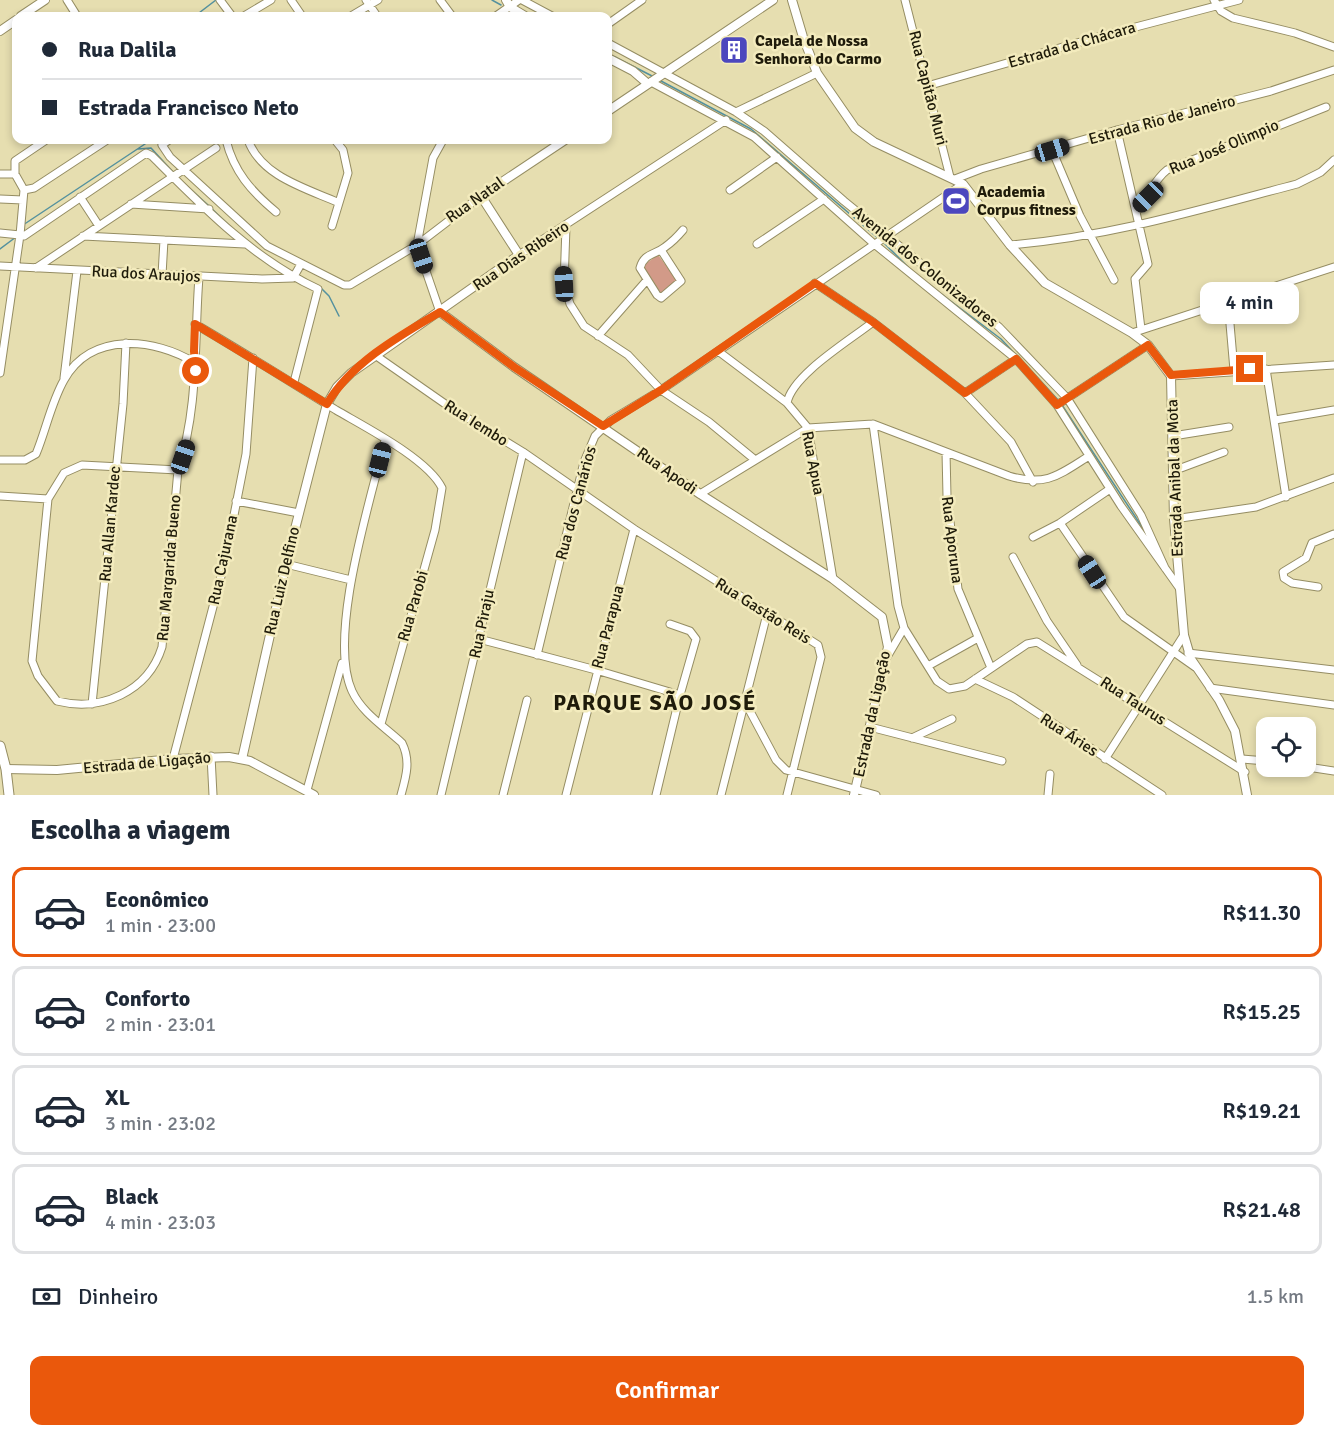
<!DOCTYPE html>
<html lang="pt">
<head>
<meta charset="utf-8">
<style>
  :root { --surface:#fff; --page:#f2f2f3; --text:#1f2937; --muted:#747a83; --line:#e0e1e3; --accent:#ea580c }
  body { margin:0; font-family:Signika,sans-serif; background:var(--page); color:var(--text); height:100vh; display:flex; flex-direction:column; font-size:22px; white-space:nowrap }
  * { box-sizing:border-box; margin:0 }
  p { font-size:20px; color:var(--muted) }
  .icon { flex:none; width:33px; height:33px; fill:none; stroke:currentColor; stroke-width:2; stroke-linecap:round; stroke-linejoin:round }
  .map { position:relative; height:795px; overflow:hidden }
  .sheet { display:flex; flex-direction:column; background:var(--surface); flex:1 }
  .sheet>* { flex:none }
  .banner { position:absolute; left:12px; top:12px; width:600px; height:132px; border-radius:12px; box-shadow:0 3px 9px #0003; display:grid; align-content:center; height:132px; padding:0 30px; background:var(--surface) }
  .controls { position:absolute; left:1256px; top:717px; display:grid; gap:12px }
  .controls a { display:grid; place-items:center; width:60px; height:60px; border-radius:12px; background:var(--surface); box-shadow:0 3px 9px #0003; font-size:30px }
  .end { position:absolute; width:27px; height:27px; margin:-14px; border:8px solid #ea580c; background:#fff; box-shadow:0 0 0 3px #fff }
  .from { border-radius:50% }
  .bubble { position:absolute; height:42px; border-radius:12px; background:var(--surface); box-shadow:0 3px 9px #0003; font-size:20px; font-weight:600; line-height:42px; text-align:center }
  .car { position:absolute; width:18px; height:36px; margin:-18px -9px; border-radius:8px; box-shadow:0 0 4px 2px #0007; background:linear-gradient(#222 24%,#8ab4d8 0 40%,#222 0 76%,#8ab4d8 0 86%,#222 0) }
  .banner b { display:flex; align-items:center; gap:21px; height:57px; font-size:22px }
  .banner b+b { border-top:2px solid var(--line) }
  .banner i { width:15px; height:15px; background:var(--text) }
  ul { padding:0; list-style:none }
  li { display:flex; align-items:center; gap:18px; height:90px; margin:0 12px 9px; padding:0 18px; border:3px solid var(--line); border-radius:12px }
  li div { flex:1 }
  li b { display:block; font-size:22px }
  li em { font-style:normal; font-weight:600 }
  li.selected { border-color:var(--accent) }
  li>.icon { width:54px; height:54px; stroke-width:1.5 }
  h2 { padding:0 30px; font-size:27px; line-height:72px }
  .pay { display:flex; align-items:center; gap:15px; height:66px; padding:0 30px; font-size:22px }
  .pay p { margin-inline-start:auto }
  .action { display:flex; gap:12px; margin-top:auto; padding:12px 30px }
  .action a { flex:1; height:69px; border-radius:12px; background:var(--accent); color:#fff; font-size:24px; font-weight:600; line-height:69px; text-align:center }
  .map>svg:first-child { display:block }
</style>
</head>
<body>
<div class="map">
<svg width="1334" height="795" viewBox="0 0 1334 795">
  <rect width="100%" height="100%" fill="#e6deb0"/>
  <path fill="#d29a88" d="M658 255 678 281 661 293 641 267Z"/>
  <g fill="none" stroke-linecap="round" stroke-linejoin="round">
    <path stroke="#54919e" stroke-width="1.5" d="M492 0 501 5
      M195 16 216 0
      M615 57 654 77
      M661 81 751 129 879 239
      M138 149 151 148 173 172
      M187 186 208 205
      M211 208 236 232
      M23 225 151 140
      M883 242 911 270
      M0 249 16 237
      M322 289 329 296 339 316
      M936 290 1001 339 1016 355
      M1026 365 1059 401
      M1062 405 1142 527"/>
    <g stroke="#958d63" stroke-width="9">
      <path id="minor" d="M67 0 77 16
        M220 0 232 16
        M291 0 302 16
        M366 0 377 16
        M440 0 452 16
        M522 0 552 16
        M905 0 950 177
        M1214 0 1221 11 1233 18 1295 33 1334 47
        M244 16 271 0
        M351 16 378 0
        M496 16 519 0
        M608 24 642 0
        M608 43 736 112 764 131 844 201 999 327 1067 398 1141 515 1165 568
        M651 82 754 137 873 243 1016 359 1057 405 1121 506 1180 589
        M927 86 1105 35 1239 0
        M736 112 817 73
        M1117 130 1148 264 1135 279 1141 329
        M46 140 15 161V174L24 190 34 188 107 140
        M169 140 162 145 170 157 267 246 344 285H350L417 245 481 196
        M226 140C234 172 251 191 276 212
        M248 140C261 176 305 188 337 202
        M1052 150 1080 216 1114 280
        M0 174H15
        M955 179 981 169 1117 130 1271 91 1334 70
        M730 190 777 157
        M80 197 99 226
        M0 199 23 200
        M131 204 209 209
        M1137 208C1149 196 1154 180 1167 170L1326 107
        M332 226 348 173 343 150 335 140
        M566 227 564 284 570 304 584 326 628 355 661 390 709 422 754 459
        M0 233 20 235 24 190
        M83 236 245 244
        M757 244 824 199
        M1010 245C1109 237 1202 209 1297 184L1321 172 1334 160
        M661 250 681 281 661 298 657 295 640 268C644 253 655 255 665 247 672 242 678 236 683 230
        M519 255 726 120
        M0 266 262 279 293 278 301 264
        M36 268 216 148
        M162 275 164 240
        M815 283 873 322 965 393 1011 442 1033 482
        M1228 301 1234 370
        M440 312 417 245 433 158 443 140
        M195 324C243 352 289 381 336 410 365 427 428 459 442 488L435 530 381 724
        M1132 333 1334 267
        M598 336 647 280
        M718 351 787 403 808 428 833 579
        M375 355 451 408 523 452 634 529 818 645 821 657 787 795
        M1266 369 1286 497
        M0 373 20 235 24 236 146 153 152 156C202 206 253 259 318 289L294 382
        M1171 376 1334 365
        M64 378 77 271
        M965 393 1016 359
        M787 403C792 375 849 341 873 322
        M1057 405 1148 345
        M1275 420 1334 410
        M873 424 898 606 904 628 887 657
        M1173 436 1229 427
        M385 440C371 499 327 636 352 691 362 713 385 727 402 743 411 761 406 777 401 795
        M946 452 947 496 958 589 991 668
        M0 460H25L36 454C46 430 51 403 64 380 91 331 155 338 195 363
        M178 470 82 465 64 473 48 499 32 661 38 676 57 701C101 712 148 692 162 647L178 470C199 407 194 342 199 277
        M1173 471 1224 452
        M700 494 808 428 873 424 1009 476C1046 487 1059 475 1089 456
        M0 496 48 499
        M236 501 299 513
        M1174 519 1256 507 1334 478
        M1060 523 1124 617 1195 667
        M1033 537 1060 523 1110 489
        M1013 557 1047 621 1077 665
        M286 564 351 580
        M1318 587 1292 583 1284 578 1283 572 1306 558 1312 543 1334 534
        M904 628 937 681 949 689 965 686 1027 644 1037 642 1245 772
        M479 639 596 670 680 695
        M1188 653 1334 670
        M537 655 584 462 595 436 611 420 661 390 963 184
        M928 666 978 638
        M975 679 1013 697 1162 795
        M1210 688 1334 705
        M744 700 776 760 786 770 876 795
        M92 704 123 404 126 343
        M870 727 1002 761
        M912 738 952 719
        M211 756 213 795
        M173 759 225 561 246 454 253 358
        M1105 759 1184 635
        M1242 759 1266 761
        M1301 766 1334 771
        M307 790 342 663
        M441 795 523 452
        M503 795 527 700
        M566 795 634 529
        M656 795 680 695 696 639 690 631 670 624
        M721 795 767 614
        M1048 795 1050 774"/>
    </g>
    <g stroke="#958d63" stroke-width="10">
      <path id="tertiary" d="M506 0 510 7 525 16
        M792 0 803 37 817 73 855 128 874 142 963 184 1010 245 1045 283 1132 333 1148 345 1171 376 1174 519 1184 635 1191 659 1219 700 1235 731 1247 795
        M21 16 45 0
        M0 31 16 20
        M608 58 633 71 648 84
        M608 111 773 0
        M440 312 514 367 700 494 833 579 882 617 888 647 854 795
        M242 759 286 564 327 404 337 387 351 373 519 255 481 196 565 140
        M6 769 57 770 173 759 229 757 250 761 314 795"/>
    </g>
    <g stroke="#958d63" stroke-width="11">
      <path id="secondary" d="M0 746 6 769 9 795"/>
    </g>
    <use href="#minor" stroke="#fff" stroke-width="7"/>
    <use href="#tertiary" stroke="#fff" stroke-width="8"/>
    <use href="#secondary" stroke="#fff" stroke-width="9"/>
  </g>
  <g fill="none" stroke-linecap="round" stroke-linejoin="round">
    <path stroke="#ea580c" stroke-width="8" d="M196 371 194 351 195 324 327 404C351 363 399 336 440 312L514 367 603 426 661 390 815 283 873 322 965 393 1016 359 1057 405 1148 345 1171 375 1250 369"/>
  </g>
  <defs>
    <g id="building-square" transform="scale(1.5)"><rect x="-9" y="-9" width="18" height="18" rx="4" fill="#4c47be" stroke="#f3ebbd"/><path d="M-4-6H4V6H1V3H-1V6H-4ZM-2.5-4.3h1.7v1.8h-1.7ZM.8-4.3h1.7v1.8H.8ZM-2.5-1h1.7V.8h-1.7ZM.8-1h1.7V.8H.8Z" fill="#fff"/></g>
    <g id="stadium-square" transform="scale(1.5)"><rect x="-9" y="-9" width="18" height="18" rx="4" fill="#4c47be" stroke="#f3ebbd"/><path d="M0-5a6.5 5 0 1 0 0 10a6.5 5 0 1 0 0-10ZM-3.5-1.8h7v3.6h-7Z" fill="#fff"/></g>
  </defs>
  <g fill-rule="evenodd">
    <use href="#building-square" x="734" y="50"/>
    <use href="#stadium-square" x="956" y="201"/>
  </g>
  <g text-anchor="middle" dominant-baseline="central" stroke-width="5" stroke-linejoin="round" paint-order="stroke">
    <g font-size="16" font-weight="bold" fill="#1f1b0a" stroke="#f3ebbd" text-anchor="start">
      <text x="755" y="41">Capela de Nossa<tspan x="755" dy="18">Senhora do Carmo</tspan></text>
      <text x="977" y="192">Academia<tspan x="977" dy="18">Corpus fitness</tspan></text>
    </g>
    <g font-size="16" fill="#1f1b0a" stroke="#f3ebbd">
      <text transform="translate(1072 45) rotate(-16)">Estrada da Chácara</text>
      <text transform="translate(928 88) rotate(76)">Rua Capitão Muri</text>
      <text transform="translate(1162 120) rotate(-15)">Estrada Rio de Janeiro</text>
      <text transform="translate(1224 147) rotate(-23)">Rua José Olimpio</text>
      <text transform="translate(475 200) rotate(-35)">Rua Natal</text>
      <text transform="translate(521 256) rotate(-34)">Rua Dias Ribeiro</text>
      <text transform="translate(925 267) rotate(39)">Avenida dos Colonizadores</text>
      <text transform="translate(146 274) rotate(3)">Rua dos Araujos</text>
      <text transform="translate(476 423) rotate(32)">Rua Iembo</text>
      <text transform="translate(813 463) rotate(79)">Rua Apua</text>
      <text transform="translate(667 471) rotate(35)">Rua Apodi</text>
      <text transform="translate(1175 478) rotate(-92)">Estrada Anibal da Mota</text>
      <text transform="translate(576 503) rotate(-75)">Rua dos Canários</text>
      <text transform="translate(110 524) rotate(-85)">Rua Allan Kardec</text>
      <text transform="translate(952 540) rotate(83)">Rua Aporuna</text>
      <text transform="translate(223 560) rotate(-78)">Rua Cajurana</text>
      <text transform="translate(169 568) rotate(-85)">Rua Margarida Bueno</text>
      <text transform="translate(282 581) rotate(-77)">Rua Luiz Delfino</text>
      <text transform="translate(413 606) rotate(-74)">Rua Parobi</text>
      <text transform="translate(763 611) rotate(32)">Rua Gastão Reis</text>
      <text transform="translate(482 624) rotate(-78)">Rua Piraju</text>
      <text transform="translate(608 627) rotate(-75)">Rua Parapua</text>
      <text transform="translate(1133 701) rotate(33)">Rua Taurus</text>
      <text transform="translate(872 714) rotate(-78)">Estrada da Ligação</text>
      <text transform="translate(1069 735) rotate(33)">Rua Áries</text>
      <text transform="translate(147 763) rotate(-5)">Estrada de Ligação</text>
    </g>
    <g font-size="22" font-weight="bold" letter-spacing="1.5" fill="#1f1b0a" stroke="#f3ebbd">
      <text x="655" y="702">PARQUE SÃO JOSÉ</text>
    </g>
  </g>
</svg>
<div class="controls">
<a><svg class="icon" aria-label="locate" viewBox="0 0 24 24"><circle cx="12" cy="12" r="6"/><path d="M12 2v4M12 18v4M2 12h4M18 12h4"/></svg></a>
</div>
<i class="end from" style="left:196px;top:371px"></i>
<i class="end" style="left:1250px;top:369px"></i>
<div class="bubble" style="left:1200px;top:282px;width:99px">4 min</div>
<i class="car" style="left:1052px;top:150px;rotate:73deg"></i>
<i class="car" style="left:1148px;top:197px;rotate:225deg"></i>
<i class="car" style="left:421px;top:256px;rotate:162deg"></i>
<i class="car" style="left:564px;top:284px;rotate:357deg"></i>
<i class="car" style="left:183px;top:457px;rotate:19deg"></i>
<i class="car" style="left:380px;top:460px;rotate:14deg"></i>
<i class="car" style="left:1092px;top:572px;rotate:327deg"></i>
<div class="banner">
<b><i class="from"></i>Rua Dalila</b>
<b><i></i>Estrada Francisco Neto</b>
</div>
</div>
<section class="sheet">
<h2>Escolha a viagem</h2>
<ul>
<li class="selected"><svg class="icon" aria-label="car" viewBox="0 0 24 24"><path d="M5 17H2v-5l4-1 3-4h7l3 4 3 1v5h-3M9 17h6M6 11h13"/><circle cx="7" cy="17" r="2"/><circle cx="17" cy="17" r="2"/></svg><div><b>Econômico</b><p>1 min · 23:00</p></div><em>R$11.30</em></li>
<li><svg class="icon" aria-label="car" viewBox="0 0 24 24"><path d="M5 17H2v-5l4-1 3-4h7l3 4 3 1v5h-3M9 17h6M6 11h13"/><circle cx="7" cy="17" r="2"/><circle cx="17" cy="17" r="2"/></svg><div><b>Conforto</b><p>2 min · 23:01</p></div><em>R$15.25</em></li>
<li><svg class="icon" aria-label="car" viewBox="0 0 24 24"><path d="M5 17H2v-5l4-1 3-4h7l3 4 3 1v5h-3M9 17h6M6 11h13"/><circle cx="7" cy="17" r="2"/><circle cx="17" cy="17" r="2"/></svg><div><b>XL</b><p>3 min · 23:02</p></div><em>R$19.21</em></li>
<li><svg class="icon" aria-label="car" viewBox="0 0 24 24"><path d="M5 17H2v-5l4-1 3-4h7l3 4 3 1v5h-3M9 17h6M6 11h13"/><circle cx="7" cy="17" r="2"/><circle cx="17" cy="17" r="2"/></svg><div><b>Black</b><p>4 min · 23:03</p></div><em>R$21.48</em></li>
</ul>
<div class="pay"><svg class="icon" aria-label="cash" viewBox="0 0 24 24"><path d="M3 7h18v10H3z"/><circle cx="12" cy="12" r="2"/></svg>Dinheiro<p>1.5 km</p></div>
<div class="action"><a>Confirmar</a></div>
</section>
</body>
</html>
